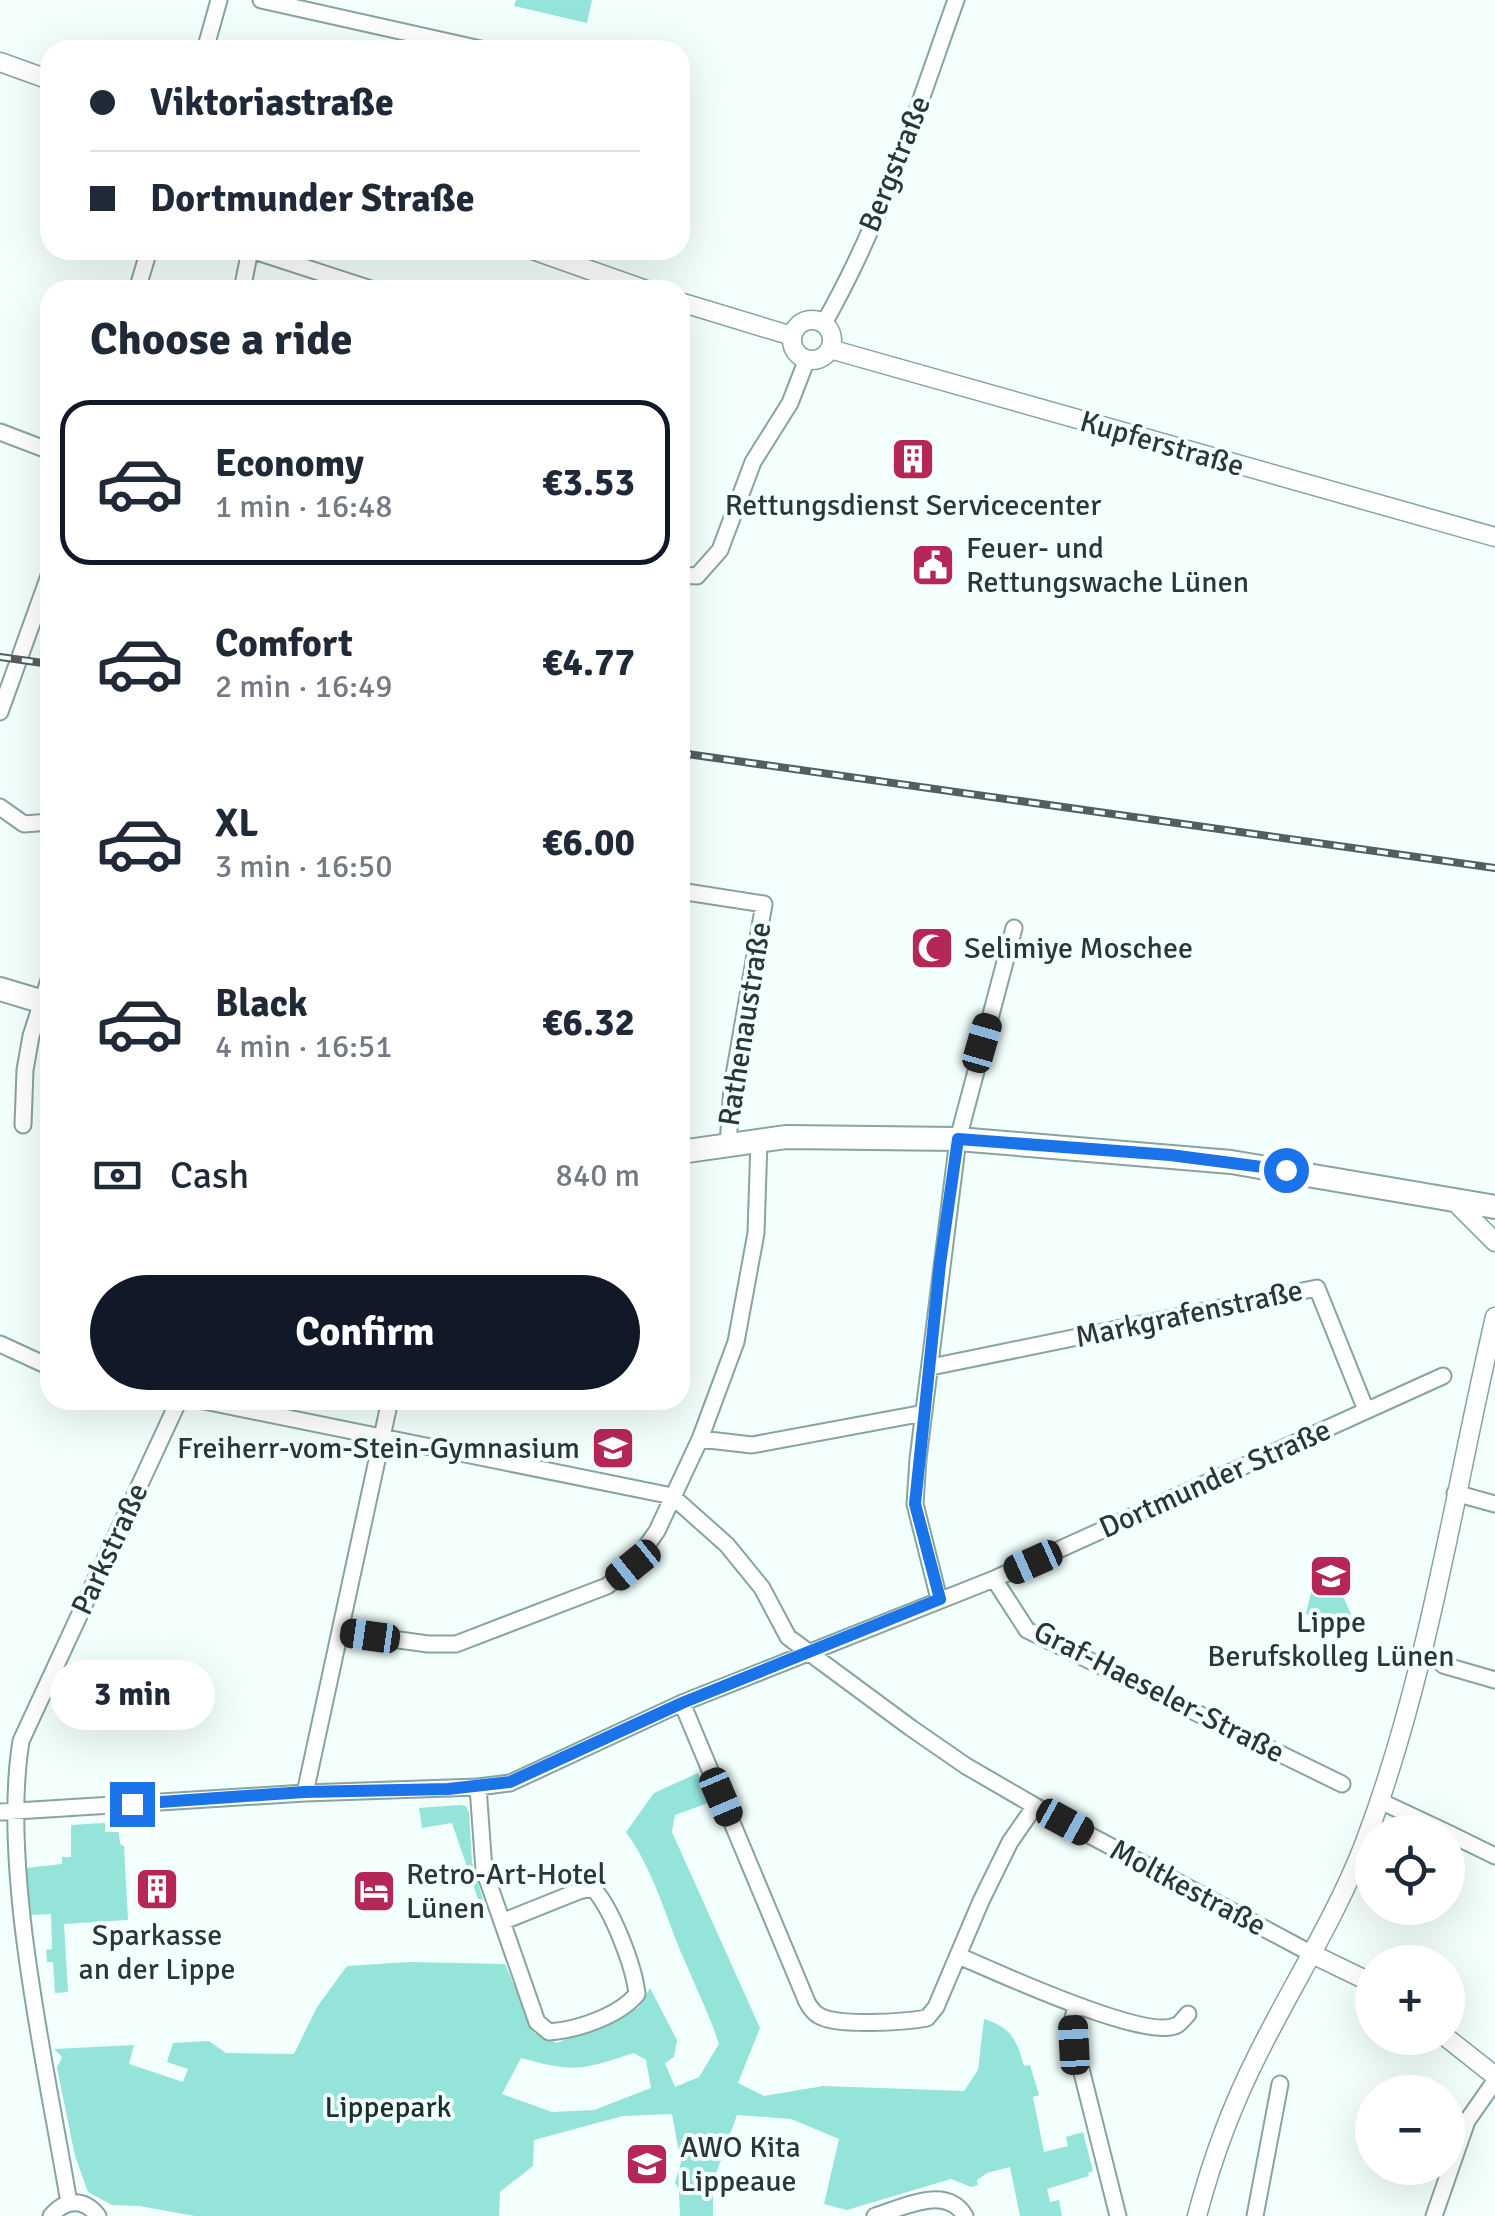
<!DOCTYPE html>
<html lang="en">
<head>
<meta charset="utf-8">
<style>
  :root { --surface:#fff; --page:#f2f2f3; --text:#1f2937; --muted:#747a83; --line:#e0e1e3; --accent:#111827 }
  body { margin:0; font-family:Signika,sans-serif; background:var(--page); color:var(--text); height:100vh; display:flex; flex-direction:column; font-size:38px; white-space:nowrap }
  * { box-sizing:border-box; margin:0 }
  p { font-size:32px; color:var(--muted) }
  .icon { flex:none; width:55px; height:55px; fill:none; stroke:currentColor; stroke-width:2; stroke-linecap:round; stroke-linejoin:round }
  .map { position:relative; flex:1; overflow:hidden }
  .drawer { position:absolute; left:40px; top:280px; width:650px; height:1130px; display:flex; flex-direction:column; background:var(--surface); border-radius:30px; box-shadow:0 10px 40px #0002 }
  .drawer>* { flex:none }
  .hud { position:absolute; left:40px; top:40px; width:650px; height:220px; border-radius:30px; box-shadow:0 10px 40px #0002; display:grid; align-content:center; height:220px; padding:0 50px; background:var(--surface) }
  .buttons { position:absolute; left:1355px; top:1815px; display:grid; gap:20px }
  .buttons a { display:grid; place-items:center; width:110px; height:110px; border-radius:50%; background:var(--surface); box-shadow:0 10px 40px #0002; font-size:50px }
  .end { position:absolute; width:45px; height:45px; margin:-22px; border:12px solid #1a73e8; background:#fff; box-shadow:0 0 0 5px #fff }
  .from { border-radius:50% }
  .bubble { position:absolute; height:70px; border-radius:35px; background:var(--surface); box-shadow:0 10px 40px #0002; font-size:32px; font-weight:700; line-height:70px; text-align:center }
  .car { position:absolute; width:30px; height:60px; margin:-30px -15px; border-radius:12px; box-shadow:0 0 8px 2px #0007; background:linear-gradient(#222 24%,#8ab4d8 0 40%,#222 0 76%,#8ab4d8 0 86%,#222 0) }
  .hud b { display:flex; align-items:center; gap:35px; height:95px; font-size:38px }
  .hud b+b { border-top:2px solid var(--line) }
  .hud i { width:25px; height:25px; background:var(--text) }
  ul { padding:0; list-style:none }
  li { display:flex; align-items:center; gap:30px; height:165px; margin:0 20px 15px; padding:0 30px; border:5px solid transparent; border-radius:30px }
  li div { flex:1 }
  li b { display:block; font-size:38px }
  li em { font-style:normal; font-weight:700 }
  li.selected { border-color:var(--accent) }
  li>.icon { width:90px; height:90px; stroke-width:1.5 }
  h2 { padding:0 50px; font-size:45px; line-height:120px }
  .pay { display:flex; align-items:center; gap:25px; height:110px; padding:0 50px; font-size:38px }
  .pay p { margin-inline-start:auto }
  .action { display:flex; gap:20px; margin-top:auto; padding:20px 50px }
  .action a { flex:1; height:115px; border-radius:60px; background:var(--accent); color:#fff; font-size:40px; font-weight:700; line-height:115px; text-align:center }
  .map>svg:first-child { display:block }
</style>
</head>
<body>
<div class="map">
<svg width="1495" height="2216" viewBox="0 0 1495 2216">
  <rect width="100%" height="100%" fill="#f2fffd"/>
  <path fill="#94e4da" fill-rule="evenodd" d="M516 0H592L587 23 514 6Z
    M1314 1580 1339 1586 1351 1615 1350 1622 1306 1614Z
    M698 1773 711 1802 675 1815 672 1832 760 2028 738 2083 764 2096 823 2086 964 2091 978 2070 984 2019C1011 2027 1017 2040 1024 2066L1030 2065 1039 2095 1033 2097 1044 2152 1068 2146 1066 2137 1083 2132 1093 2171 1088 2173 1089 2176 1047 2189 1050 2202 1059 2200 1062 2216H1020L1010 2167 987 2173 977 2180 978 2185 971 2187 951 2179 847 2210 824 2204 839 2139 791 2119 737 2115 713 2182V2216H680L679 2189 675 2183 681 2163 672 2114 623 2116 534 2140 533 2166 500 2192 499 2216H195L139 2206 112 2205 88 2192 75 2156 57 2068 62 2057 54 2049 134 2045 129 2064 183 2082 188 2069 167 2062 173 2043 209 2041 226 2053 294 2054 317 2007 347 1966 410 1962 505 1964 534 2033 557 2043 638 2008 650 1988 677 2040 674 2057 665 2063 675 2087 699 2077 719 2044C710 2016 698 1993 687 1966 666 1920 656 1874 626 1832L654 1793ZM634 2053 646 2060 651 2088 594 2110 552 2112 502 2094 521 2058C575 2073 581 2070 634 2053Z
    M460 1805 466 1806 469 1813 472 1862 484 1903 480 1905 452 1823 422 1828 419 1808Z
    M118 1822 120 1844 124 1846 128 1920 64 1924 68 1992 55 1993 53 1962H47L46 1950 52 1949 51 1914 31 1915 26 1868 62 1864V1857H71V1825Z"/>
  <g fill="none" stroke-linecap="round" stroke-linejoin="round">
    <g stroke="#87a49f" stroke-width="19">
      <path id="minor" d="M261 0 485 50
        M205 50 219 0
        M251 250 374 290
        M137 290 149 250
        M242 290 250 250
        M824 323C882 222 917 109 956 0
        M0 432 50 451
        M680 575 697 576 720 550 753 462 790 403 807 359
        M0 712 50 573
        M0 807 24 824 50 822
        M680 891 764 904 732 1087 728 1145
        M23 1125 25 1070 31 1036 50 977
        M0 1344 50 1367
        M931 1367 1317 1288 1366 1410
        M199 1400 672 1496 727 1545 762 1588 788 1637 911 1728 966 1766 1035 1806 1312 1954
        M700 1439 752 1445 924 1413
        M1455 1493 1495 1504
        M994 1579 1027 1630 1342 1784
        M939 1599 915 1504 918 1459 958 1139 1014 928
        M341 1632 428 1644H456L607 1586 633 1565 657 1531 700 1439 736 1342 756 1233 759 1140
        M1443 1665 1495 1680
        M682 1703 807 2002C809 2006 814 2013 818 2015 835 2027 905 2022 927 2018L936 2007 981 1901 1010 1842 1035 1806
        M478 1787 484 1870 537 2022 549 2032C577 2030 619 2016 637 1994 634 1966 612 1909 593 1888L579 1891 504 1921
        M305 1793 390 1400
        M1380 1801 1446 1832
        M0 1812 305 1793 478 1787 510 1783 682 1703 994 1579 1443 1376
        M1448 1833 1495 1856
        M959 1956C994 1971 1147 2042 1177 2025 1180 2024 1186 2016 1188 2014
        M1076 2006 1073 2018 1075 2045 1118 2216
        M69 2203C47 2070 0 1870 21 1741L179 1400
        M51 2216C65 2199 84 2198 98 2216
        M875 2216C902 2208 946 2184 965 2216
        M1255 2216 1280 2084
        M1434 2216 1467 2121 1495 2081"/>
    </g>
    <g stroke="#87a49f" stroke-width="21">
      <path id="tertiary" d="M0 62 50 80
        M533 250 646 290
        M680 302 792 336
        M792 340a20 20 0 1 1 40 0a20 20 0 1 1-40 0Z
        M830 349 1495 537
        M1453 1200 1495 1242
        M1312 1954 1372 1983
        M1447 2038 1495 2076
        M1197 2216C1212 2159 1232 2105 1259 2052 1294 1982 1337 1915 1365 1842 1429 1672 1454 1492 1495 1317"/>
    </g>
    <g stroke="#87a49f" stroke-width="26">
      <path id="primary" d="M0 989 50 1004
        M680 1152 786 1137 958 1139 1231 1162 1495 1207"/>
    </g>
    <use href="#minor" stroke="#fff" stroke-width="15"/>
    <use href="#tertiary" stroke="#fff" stroke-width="18"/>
    <use href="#primary" stroke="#fff" stroke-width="22"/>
    <g stroke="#535f5e" stroke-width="8">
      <path id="rail" d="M0 657 50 664
        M680 753 1495 868"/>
    </g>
    <use href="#rail" stroke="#f2fffd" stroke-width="4" stroke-dasharray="11" stroke-linecap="butt"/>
  </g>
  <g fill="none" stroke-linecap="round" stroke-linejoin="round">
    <path stroke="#1a73e8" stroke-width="12" d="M132 1804 304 1792 448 1789 510 1782 682 1703 940 1599 915 1504 940 1264 958 1139 1170 1155 1286 1170"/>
  </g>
  <defs>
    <g id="building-square" transform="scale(2.25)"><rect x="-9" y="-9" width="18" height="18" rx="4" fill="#b52759" stroke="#f2fffd"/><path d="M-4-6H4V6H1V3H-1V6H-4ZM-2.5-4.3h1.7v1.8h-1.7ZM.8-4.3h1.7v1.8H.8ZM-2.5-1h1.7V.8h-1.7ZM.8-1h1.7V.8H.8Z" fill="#fff"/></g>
    <g id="civic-square" transform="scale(2.25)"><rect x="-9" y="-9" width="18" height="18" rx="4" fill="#b52759" stroke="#f2fffd"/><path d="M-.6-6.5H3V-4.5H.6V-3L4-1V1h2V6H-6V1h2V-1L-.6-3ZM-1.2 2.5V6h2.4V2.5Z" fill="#fff"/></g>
    <g id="mosque-square" transform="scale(2.25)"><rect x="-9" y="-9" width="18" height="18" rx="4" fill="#b52759" stroke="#f2fffd"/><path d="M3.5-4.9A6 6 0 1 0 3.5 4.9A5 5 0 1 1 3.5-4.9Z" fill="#fff"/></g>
    <g id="school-square" transform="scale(2.25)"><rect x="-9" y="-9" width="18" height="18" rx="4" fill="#b52759" stroke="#f2fffd"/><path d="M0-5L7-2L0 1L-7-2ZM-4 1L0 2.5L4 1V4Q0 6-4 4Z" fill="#fff"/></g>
    <g id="hotel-square" transform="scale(2.25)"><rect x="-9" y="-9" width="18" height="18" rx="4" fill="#b52759" stroke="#f2fffd"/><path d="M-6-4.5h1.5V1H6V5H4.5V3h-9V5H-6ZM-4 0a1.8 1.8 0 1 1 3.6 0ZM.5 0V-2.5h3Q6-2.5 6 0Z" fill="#fff"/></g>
  </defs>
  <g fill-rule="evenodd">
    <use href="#building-square" x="913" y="459"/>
    <use href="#civic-square" x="933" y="565"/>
    <use href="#mosque-square" x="932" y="948"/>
    <use href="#school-square" x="613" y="1448"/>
    <use href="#school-square" x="1331" y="1576"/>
    <use href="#building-square" x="157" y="1889"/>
    <use href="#hotel-square" x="374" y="1891"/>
    <use href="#school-square" x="647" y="2164"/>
  </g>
  <g text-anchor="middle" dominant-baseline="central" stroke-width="8" stroke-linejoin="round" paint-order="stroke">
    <g font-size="30" fill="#2b3736" stroke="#f2fffd">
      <text transform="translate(895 164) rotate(-68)">Bergstraße</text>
      <text transform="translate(1162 444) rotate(16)">Kupferstraße</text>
      <text transform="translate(745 1024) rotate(-81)">Rathenaustraße</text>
      <text transform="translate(1189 1314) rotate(-12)">Markgrafenstraße</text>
      <text transform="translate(1215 1479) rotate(-24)">Dortmunder Straße</text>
      <text transform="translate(110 1549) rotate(-65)">Parkstraße</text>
      <text transform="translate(1159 1692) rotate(27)">Graf-Haeseler-Straße</text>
      <text transform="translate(1188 1888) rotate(28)">Moltkestraße</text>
    </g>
    <g font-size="30" fill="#2b3736" stroke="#f2fffd" text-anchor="start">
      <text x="913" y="505" text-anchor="middle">Rettungsdienst Servicecenter</text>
      <text x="966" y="548">Feuer- und<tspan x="966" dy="34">Rettungswache Lünen</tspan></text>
      <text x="964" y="948">Selimiye Moschee</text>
      <text x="580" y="1448" text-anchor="end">Freiherr-vom-Stein-Gymnasium</text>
      <text x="1331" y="1622" text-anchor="middle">Lippe<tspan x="1331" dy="34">Berufskolleg Lünen</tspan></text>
      <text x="406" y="1874">Retro-Art-Hotel<tspan x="406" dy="34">Lünen</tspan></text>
      <text x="157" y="1935" text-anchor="middle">Sparkasse<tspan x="157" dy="34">an der Lippe</tspan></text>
      <text x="680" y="2147">AWO Kita<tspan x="680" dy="34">Lippeaue</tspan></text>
    </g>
    <g font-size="30" fill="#19312e" stroke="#f2fffd">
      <text x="388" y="2107">Lippepark</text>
    </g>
  </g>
</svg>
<div class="buttons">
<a><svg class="icon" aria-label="locate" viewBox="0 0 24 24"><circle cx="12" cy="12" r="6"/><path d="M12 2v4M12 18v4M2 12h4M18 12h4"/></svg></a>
<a>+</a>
<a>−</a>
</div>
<i class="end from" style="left:1286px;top:1170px"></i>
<i class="end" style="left:132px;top:1804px"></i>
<div class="bubble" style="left:50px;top:1660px;width:165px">3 min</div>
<i class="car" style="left:982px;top:1043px;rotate:16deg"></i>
<i class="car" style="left:1033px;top:1562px;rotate:246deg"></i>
<i class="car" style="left:633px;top:1565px;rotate:231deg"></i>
<i class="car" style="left:370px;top:1636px;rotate:278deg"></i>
<i class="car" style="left:721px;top:1797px;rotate:157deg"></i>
<i class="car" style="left:1065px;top:1822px;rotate:119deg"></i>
<i class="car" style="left:1074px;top:2045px;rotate:357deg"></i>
<div class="hud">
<b><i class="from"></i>Viktoriastraße</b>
<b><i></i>Dortmunder Straße</b>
</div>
<section class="drawer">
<h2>Choose a ride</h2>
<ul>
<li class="selected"><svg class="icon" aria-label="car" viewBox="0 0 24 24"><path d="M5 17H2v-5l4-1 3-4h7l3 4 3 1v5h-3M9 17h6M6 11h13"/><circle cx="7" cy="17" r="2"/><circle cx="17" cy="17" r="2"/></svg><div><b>Economy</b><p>1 min · 16:48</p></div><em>€3.53</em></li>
<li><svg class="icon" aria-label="car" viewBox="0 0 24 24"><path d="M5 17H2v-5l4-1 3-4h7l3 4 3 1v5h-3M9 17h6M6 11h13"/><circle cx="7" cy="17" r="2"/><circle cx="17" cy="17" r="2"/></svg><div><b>Comfort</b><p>2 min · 16:49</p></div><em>€4.77</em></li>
<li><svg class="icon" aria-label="car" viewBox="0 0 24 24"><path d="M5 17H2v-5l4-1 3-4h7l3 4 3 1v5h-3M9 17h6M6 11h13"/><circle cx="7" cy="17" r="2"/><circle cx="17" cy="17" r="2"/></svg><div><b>XL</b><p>3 min · 16:50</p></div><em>€6.00</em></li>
<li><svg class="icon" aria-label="car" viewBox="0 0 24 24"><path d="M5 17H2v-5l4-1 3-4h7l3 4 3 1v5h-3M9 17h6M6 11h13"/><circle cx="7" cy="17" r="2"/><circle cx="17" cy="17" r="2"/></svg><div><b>Black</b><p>4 min · 16:51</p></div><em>€6.32</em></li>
</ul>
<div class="pay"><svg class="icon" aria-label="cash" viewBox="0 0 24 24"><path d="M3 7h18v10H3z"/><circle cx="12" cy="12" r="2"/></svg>Cash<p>840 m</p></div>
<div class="action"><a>Confirm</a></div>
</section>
</div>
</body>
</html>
